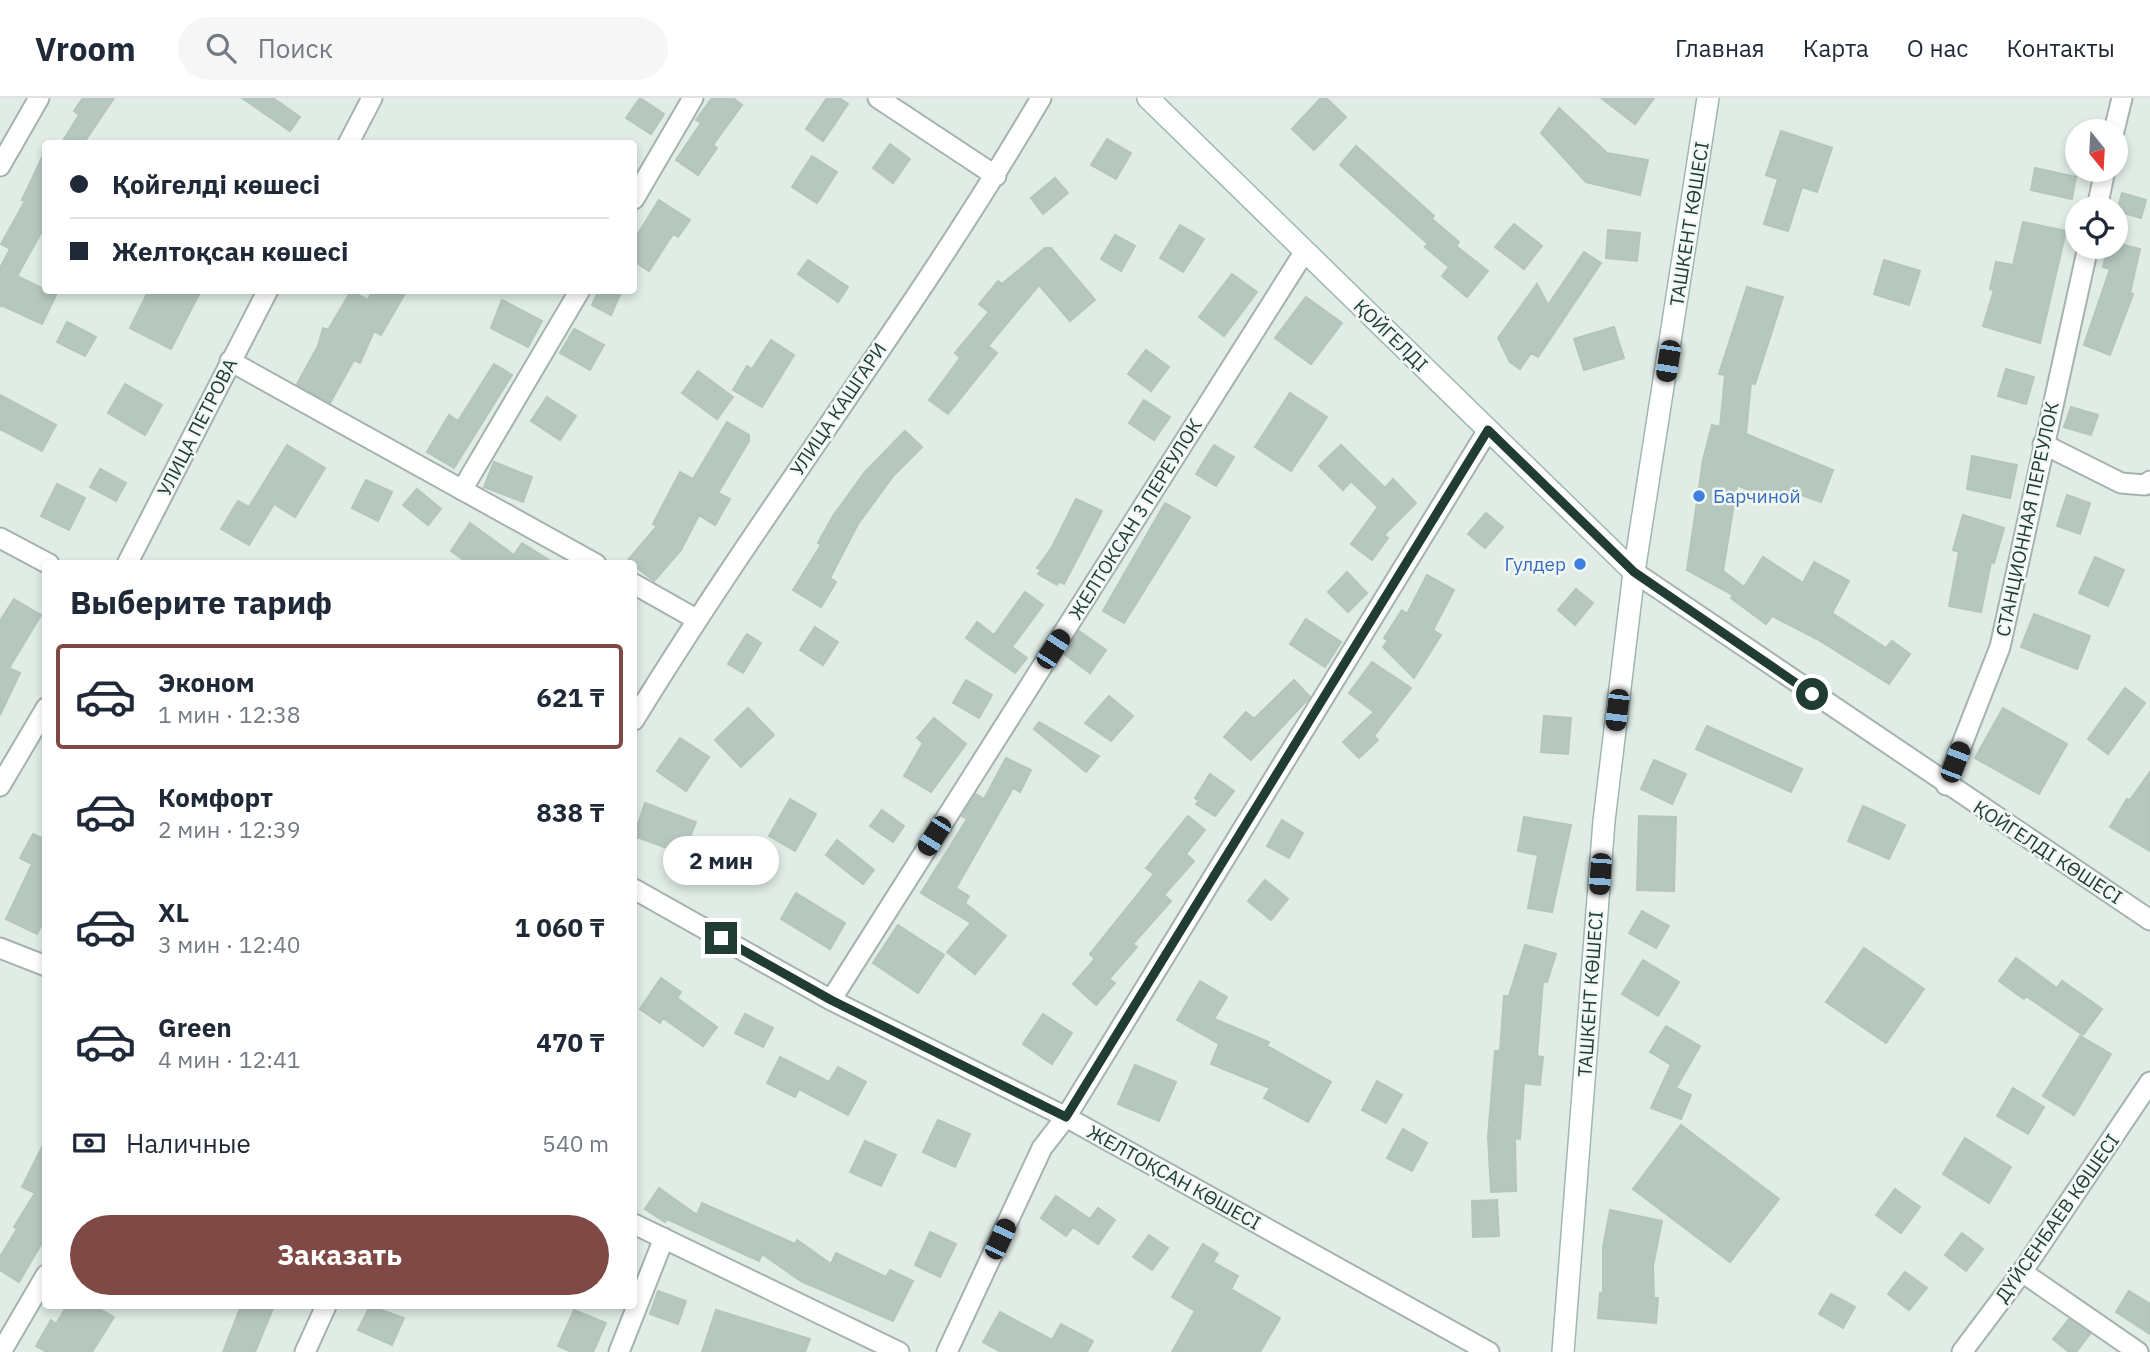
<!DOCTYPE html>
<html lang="ru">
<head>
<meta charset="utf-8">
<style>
  :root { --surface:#fff; --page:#f6f6f7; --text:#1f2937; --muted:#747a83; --line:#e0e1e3; --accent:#7f4a45 }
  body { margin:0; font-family:"IBM Plex Sans",sans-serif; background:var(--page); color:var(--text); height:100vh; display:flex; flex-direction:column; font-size:26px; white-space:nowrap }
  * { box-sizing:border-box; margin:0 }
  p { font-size:23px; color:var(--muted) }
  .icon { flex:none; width:38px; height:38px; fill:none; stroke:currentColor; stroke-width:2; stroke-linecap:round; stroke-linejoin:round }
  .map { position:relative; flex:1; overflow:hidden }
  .sheet { position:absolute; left:42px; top:462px; width:595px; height:749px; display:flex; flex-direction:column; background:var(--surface); border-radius:7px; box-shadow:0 4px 10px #0003 }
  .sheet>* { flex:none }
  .banner { position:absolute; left:42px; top:42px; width:595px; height:154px; border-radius:7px; box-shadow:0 4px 10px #0003; display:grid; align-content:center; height:154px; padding:0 28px; background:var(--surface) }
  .needle { width:46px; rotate:162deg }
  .controls { position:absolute; left:2065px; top:21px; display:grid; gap:14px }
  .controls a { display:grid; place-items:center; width:63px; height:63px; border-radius:50%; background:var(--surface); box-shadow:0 4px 10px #0003; font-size:35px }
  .end { position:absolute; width:32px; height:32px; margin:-16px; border:9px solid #213d33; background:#fff; box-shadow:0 0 0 4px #fff }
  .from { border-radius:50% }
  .bubble { position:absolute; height:49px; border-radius:24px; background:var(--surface); box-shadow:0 4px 10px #0003; font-size:23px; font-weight:800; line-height:49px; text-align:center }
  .car { position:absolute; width:21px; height:42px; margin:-21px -10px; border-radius:9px; box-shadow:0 0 5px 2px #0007; background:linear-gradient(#222 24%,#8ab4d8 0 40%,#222 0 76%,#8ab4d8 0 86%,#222 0) }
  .banner b { display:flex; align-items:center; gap:24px; height:66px; font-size:26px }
  .banner b+b { border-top:2px solid var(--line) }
  .banner i { width:18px; height:18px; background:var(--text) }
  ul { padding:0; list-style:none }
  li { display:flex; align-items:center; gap:21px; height:105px; margin:0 14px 10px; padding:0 14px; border:4px solid transparent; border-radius:7px }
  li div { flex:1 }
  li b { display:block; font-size:26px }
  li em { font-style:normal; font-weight:800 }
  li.selected { border-color:var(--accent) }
  li>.icon { width:63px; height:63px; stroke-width:1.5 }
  h2 { padding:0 28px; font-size:32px; line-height:84px }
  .pay { display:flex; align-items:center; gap:18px; height:77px; padding:0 28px; font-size:26px }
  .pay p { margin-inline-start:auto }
  .cta { display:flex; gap:14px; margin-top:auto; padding:14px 28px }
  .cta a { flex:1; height:80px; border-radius:42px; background:var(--accent); color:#fff; font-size:28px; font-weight:800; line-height:80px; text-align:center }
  header { display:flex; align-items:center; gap:42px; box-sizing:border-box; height:98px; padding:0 35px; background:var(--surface); border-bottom:2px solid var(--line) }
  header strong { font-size:33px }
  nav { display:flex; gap:38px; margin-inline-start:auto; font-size:24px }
  .search { width:490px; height:63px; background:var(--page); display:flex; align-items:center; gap:18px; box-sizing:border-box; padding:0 24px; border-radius:38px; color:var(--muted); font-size:26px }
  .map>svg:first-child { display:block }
</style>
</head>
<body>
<header>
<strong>Vroom</strong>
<div class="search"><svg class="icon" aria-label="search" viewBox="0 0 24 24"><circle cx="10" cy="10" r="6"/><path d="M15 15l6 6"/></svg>Поиск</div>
<nav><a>Главная</a><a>Карта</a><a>О нас</a><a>Контакты</a></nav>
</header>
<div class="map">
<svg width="2150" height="1254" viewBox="0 0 2150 1254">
  <rect width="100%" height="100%" fill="#e1ece6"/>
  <path fill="#b6c7bf" stroke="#b3c6bd" stroke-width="2" d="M83 0H114L83 46H61L79 17 74 13Z
    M242 0H273L300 19 290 33Z
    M640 0 664 16 651 36 626 20Z
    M712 0H733L742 7 713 47 717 50 698 77 676 62 701 25 696 22Z
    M827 0H839L848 6 823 43 806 31Z
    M1321 0H1326L1346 19 1314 52 1292 31Z
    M1601 0H1654L1635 26Z
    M1559 10 1607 55 1648 62 1640 97 1586 84 1541 35Z
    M1781 33 1832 50 1817 94 1802 89 1788 133 1764 126 1778 81 1766 77Z
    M1107 41 1131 55 1116 81 1091 67Z
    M890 46 910 61 893 85 873 70Z
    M1356 48 1434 118 1432 121 1459 144 1456 148 1488 173 1467 199 1442 178 1449 169 1425 149 1428 146 1340 67Z
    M46 51V126L17 178 56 197 42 226 1 207 0 209V170L10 151 1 146 25 103 22 102Z
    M812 58 837 74 817 105 792 89Z
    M2035 70 2076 79 2072 101 2031 92Z
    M1055 80 1068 95 1043 116 1031 100Z
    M2122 95 2146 102 2141 120 2117 113Z
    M659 102 690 122 678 139 673 136 649 173 634 163V142Z
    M2023 124 2066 133 2040 245 1983 228 1994 192 1990 191 1996 164 2013 167Z
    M1514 126 1542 148 1524 171 1495 149Z
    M1180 127 1204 141 1183 174 1160 160Z
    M1608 132 1640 135 1637 163 1606 160Z
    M1115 137 1135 148 1121 173 1101 161Z
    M2116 145 2140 151 2130 195 2133 196 2110 257 2084 247 2110 171 2103 169 2108 149H2116Z
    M1045 150H1051L1095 202 1070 223 1039 187 988 248 997 255 948 316 929 302 960 260 955 255 989 214 979 206 998 183 1002 186Z
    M1584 154 1601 165 1538 259 1531 255 1520 271 1510 264 1498 240 1537 186 1548 207Z
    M808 162 848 189 838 204 798 176Z
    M1884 162 1920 173 1909 207 1874 196Z
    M1232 176 1257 194 1224 238 1199 219Z
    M1747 189 1783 199 1755 286 1751 285 1746 336 1833 372 1821 404 1785 391 1780 406 1737 387 1723 473 1744 489 1763 459 1803 485 1814 464 1849 483 1832 515 1886 550 1892 543 1910 556 1889 586 1817 541 1772 518 1766 526 1731 500 1733 497 1687 472 1703 362 1712 327 1720 329 1725 277 1719 276Z
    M149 192H201L171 251 130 230Z
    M373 192H407L381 237 374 233 360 265 354 262 330 305 297 286 318 248 323 230 328 232 351 193 368 202Z
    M599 192H622L611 217 592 207Z
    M1306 199 1342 225 1311 266 1275 240Z
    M502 202 542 223 528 249 491 230Z
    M67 224 96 239 85 258 57 244Z
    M1614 229 1624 260 1584 272 1574 241Z
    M574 231 604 247 590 272 560 255Z
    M771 242 794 257 762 309 733 292 747 268 752 271Z
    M1146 252 1169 269 1151 293 1128 276Z
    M494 266 512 277 454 370 427 354 449 317 458 323Z
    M2006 271 2034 279 2026 306 1998 298Z
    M698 273 733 299 717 321 682 295Z
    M125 286 162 307 145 337 108 315Z
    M1290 295 1327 319 1291 373 1255 349Z
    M0 297 56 327 42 353 0 331Z
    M547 299 576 318 560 342 531 323Z
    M1144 302 1170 319 1154 342 1129 325Z
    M2071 309 2098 317 2091 337 2064 329Z
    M727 324 749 337V343L718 395 730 401 715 427 699 417 681 452 654 483 628 462 657 428 653 426 680 374 693 381Z
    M905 333 922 349 894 377 858 426 830 480 836 484 821 509 793 492 821 447 818 445 833 418 865 374Z
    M287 347 325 370 295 419 274 406 249 447 221 431 238 403 249 409Z
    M1214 347 1234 359 1216 388 1196 376Z
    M1341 347 1385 390 1393 381 1416 405 1384 437 1388 440 1372 462 1351 446 1378 409 1351 383 1343 392 1319 368Z
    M1972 358 2017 367 2010 400 1967 391Z
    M494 364 532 379 523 404 484 389Z
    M100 371 126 385 116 403 90 389Z
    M366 382 392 394 378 423 352 410Z
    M57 386 85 400 69 432 41 418Z
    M417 391 441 411 428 427 403 407Z
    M2067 397 2090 405 2080 436 2057 428Z
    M1076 401 1102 413 1064 486 1060 483 1057 487 1038 476 1041 472 1037 470 1052 449Z
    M1165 405 1190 419 1124 525 1103 513Z
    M1486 415 1503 429 1485 450 1468 436Z
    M1963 417 2004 430 1994 465 1991 464 1981 514 1949 508 1959 454 1953 452Z
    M470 425 514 457 522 445 555 466H469L451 453Z
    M2095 459 2124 472 2108 508 2079 495Z
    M1347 474 1367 495 1348 514 1328 494Z
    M1427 477 1454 492 1433 532 1441 537 1414 580 1383 549 1388 543 1384 540 1402 512 1407 516Z
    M1576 491 1593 505 1575 527 1558 512Z
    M1025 494 1043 507 1012 549 1027 560 1015 575 966 540 977 524 994 537Z
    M14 501 41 517 9 570 20 575 0 617V523Z
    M2034 516 2090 538 2077 571 2021 549Z
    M1306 521 1341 544 1325 569 1290 546Z
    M815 529 838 544 823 567 800 552Z
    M1079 533 1106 552 1090 575 1064 556Z
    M747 536 761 545 743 575 728 566Z
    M1372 564 1411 590 1374 638 1378 642 1359 660 1343 644 1374 614 1349 595Z
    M966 582 992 597 979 620 953 605Z
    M1294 582 1310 599 1251 662 1224 639 1246 614 1254 621Z
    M2125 590 2145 605 2108 656 2088 641Z
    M1109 598 1133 618 1111 643 1085 625Z
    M748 610 774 637 741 669 715 642Z
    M2003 610 2067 646 2039 696 1975 660Z
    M1544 618 1571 620 1568 656 1541 654Z
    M934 620 966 646 931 694 904 678 923 645 917 640Z
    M1039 624 1099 658 1086 674 1034 631Z
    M1707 628 1802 671 1791 694 1696 651Z
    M680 640 709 659 686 693 657 673Z
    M1006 660 1031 672 1020 694 1013 690 956 790 969 798 965 805 1006 838 975 876 947 854 971 825 921 795 967 721 962 718 976 696 984 701Z
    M1654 662 1686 676 1672 706 1641 691Z
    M2150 674V753L2110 729 2127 701 2130 702Z
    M1210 676 1234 693 1215 718 1196 706 1199 703 1195 700Z
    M790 701 816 716 795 753 769 738Z
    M645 705 696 724 683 756 634 738Z
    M1863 708 1905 727 1889 761 1848 743Z
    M882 712 904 728 893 744 870 728Z
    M1188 718 1205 732 1186 756 1194 763 1164 797 1171 803 1133 846 1137 849 1109 881 1115 885 1096 907 1073 886 1095 861 1090 856 1154 776 1146 770Z
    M1639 718 1676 719 1674 793 1637 792Z
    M1524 719 1571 727 1552 814 1528 810 1538 757 1518 753Z
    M1282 722 1303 735 1289 760 1267 748Z
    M33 736 44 741 46 737V818L37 836 6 821 32 766 20 760Z
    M837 742 874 772 863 786 826 757Z
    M1265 782 1288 801 1271 822 1248 803Z
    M796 795 845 825 830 851 781 821Z
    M1642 813 1669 828 1656 850 1629 835Z
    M898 827 944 857 918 895 873 865Z
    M1525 847 1556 856 1547 884 1543 883 1537 958 1543 959 1540 987 1524 985 1520 1041 1515 1040 1516 1093 1491 1094 1488 1039 1495 953H1500L1504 898H1509Z
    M1864 850 1924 891 1886 945 1826 904Z
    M2016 860 2057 890 2062 883 2102 911 2083 937 2026 898 2024 901 1999 883Z
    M1643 862 1679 884 1658 918 1622 896Z
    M661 880 681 894 677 900 717 929 703 948 663 920 660 925 640 911Z
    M1200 883 1227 899 1214 921 1269 944 1267 948 1331 984 1308 1024 1264 1000 1270 990 1211 966 1219 946 1177 922Z
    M745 916 773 930 763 949 735 935Z
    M1043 916 1072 935 1052 966 1023 946Z
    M1666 928 1700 948 1676 990 1691 997 1681 1021 1651 1010 1671 967 1650 954Z
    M2080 938 2111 956 2074 1017 2043 998Z
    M780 959 829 984 838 969 866 984 848 1017 799 991 795 999 767 985Z
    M1135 967 1176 984 1159 1023 1118 1006Z
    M1377 983 1402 997 1386 1025 1362 1012Z
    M2013 990 2044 1009 2028 1036 1997 1018Z
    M938 1022 970 1036 955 1069 923 1054Z
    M1681 1027 1779 1101 1730 1164 1633 1091Z
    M1403 1031 1427 1045 1412 1073 1387 1060Z
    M1965 1040 2011 1069 1989 1105 1943 1076Z
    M46 1041V1138L19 1184 0 1172V1159L17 1131 14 1129 35 1095 22 1089Z
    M865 1043 896 1057 881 1088 850 1074Z
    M659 1090 697 1117 702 1105 795 1146 797 1142 831 1166 836 1155 886 1179 890 1172 913 1183 893 1223 801 1183 762 1156 759 1163 667 1121 665 1124 645 1111Z
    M1895 1091 1920 1109 1901 1135 1876 1117Z
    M1056 1098 1090 1121 1098 1110 1115 1122 1098 1146 1073 1129 1066 1138 1041 1120Z
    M1497 1102 1499 1138 1473 1139 1472 1103Z
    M1610 1112 1662 1123 1653 1168 1654 1200H1658L1656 1225 1598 1220 1600 1195 1603 1196V1149Z
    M930 1134 956 1146 940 1179 915 1167Z
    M1962 1135 1983 1151 1966 1173 1945 1157Z
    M1149 1137 1168 1150 1152 1172 1133 1159Z
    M1203 1146 1218 1155 1213 1164 1238 1178 1231 1191 1280 1220 1260 1254H1172L1195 1213 1172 1199Z
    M1905 1174 1927 1190 1909 1212 1888 1196Z
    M658 1193 686 1203 678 1226 650 1216Z
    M2129 1193 2150 1206V1236L2116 1214Z
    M1831 1196 1855 1209 1843 1230 1819 1216Z
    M67 1208H94L114 1219 92 1254H47L36 1248 51 1222 56 1226Z
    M241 1208H274L255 1254H223Z
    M370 1208 404 1220 392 1247 358 1232Z
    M574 1212 606 1225 593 1254H572L558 1248Z
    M716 1212 810 1241 805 1254H702Z
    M1000 1214 1052 1242 1061 1226 1093 1243 1087 1254H1001L983 1244Z
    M2069 1221 2090 1236 2076 1254H2069L2053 1241Z"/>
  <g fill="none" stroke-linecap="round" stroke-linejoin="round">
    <g stroke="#a4b4ad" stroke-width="23">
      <path id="street" d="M878 0 996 78
        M2114 33 2122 0
        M348 46 372 0
        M0 68 39 0
        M634 101 693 0
        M2097 110 2105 72
        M230 263 596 466
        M2043 346 2121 385 2145 387 2150 383
        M462 392 580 192
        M0 440 49 466
        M127 466 268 192
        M1634 474 2150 822
        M634 486 696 521
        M634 622C763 411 916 214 1041 0
        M1946 687 2000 549 2088 149
        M0 688 46 610
        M634 791 831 902 1066 1019 1489 1254
        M0 850 46 868
        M831 902 1305 153
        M634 1126 899 1254
        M2022 1174 2138 1254
        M1 1254 46 1177
        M305 1254 326 1208
        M619 1254 664 1140
        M947 1254 1042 1050 1066 1019 1488 332
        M1962 1254 2022 1174 2150 984"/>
    </g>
    <g stroke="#9fb8ae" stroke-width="24">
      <path id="secondary" d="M1148 0 1634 474
        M1563 1254 1604 723 1634 474 1708 0"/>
    </g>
    <use href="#street" stroke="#fff" stroke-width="19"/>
    <use href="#secondary" stroke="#fff" stroke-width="21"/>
  </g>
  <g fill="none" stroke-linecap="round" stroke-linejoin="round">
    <path stroke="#213d33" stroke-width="9" d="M721 840 831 902 1066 1019 1488 332 1634 474 1812 596"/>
  </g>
  <g fill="#3f7fe0" stroke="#f2f8f4" stroke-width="2.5">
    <circle cx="1699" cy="398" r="7"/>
    <circle cx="1580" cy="466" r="7"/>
  </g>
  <g text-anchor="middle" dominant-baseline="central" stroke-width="5" stroke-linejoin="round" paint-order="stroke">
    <g font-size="19" fill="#213d33" stroke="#f2f8f4">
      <text transform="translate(1689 126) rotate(-81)">ТАШКЕНТ КӨШЕСІ</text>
      <text transform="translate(1391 237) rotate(44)">ҚОЙГЕЛДІ</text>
      <text transform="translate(838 311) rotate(-56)">УЛИЦА КАШГАРИ</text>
      <text transform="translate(197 329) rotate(-63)">УЛИЦА ПЕТРОВА</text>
      <text transform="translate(1135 421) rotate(-58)">ЖЕЛТОКСАН 3 ПЕРЕУЛОК</text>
      <text transform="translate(2027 421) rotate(-78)">СТАНЦИОННАЯ ПЕРЕУЛОК</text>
      <text transform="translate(2048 754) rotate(33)">ҚОЙГЕЛДІ КӨШЕСІ</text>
      <text transform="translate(1590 896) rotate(-86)">ТАШКЕНТ КӨШЕСІ</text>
      <text transform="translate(1174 1079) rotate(29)">ЖЕЛТОҚСАН КӨШЕСІ</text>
      <text transform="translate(2057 1120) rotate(-55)">ДҮЙСЕНБАЕВ КӨШЕСІ</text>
    </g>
    <g font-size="19" fill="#366cbe" stroke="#f2f8f4" text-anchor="start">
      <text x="1713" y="398">Барчиной</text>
      <text x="1566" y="466" text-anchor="end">Гулдер</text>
    </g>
  </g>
</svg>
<div class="controls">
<a><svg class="needle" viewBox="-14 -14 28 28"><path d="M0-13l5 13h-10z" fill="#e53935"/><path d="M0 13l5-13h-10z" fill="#747a83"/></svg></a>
<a><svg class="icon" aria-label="locate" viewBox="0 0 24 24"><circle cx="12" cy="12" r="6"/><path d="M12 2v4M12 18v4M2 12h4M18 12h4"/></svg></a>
</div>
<i class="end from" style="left:1812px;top:596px"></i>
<i class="end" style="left:721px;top:840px"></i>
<div class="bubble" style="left:663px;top:738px;width:116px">2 мин</div>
<i class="car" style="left:1668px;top:263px;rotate:189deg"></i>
<i class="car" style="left:1053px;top:551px;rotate:33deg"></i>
<i class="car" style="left:1617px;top:612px;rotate:187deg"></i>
<i class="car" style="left:1955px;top:664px;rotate:21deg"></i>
<i class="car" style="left:934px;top:738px;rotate:212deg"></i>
<i class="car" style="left:1600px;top:776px;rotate:184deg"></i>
<i class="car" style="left:1000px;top:1141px;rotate:25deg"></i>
<div class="banner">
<b><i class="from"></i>Қойгелді көшесі</b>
<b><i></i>Желтоқсан көшесі</b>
</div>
<section class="sheet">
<h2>Выберите тариф</h2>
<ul>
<li class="selected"><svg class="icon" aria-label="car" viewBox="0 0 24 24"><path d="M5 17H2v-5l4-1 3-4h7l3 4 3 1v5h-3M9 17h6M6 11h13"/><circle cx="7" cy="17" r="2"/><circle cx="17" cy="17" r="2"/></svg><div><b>Эконом</b><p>1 мин · 12:38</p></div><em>621 ₸</em></li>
<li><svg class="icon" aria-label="car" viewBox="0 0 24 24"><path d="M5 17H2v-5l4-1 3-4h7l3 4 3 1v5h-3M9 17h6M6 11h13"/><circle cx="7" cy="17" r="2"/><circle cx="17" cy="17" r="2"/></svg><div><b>Комфорт</b><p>2 мин · 12:39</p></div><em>838 ₸</em></li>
<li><svg class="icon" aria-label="car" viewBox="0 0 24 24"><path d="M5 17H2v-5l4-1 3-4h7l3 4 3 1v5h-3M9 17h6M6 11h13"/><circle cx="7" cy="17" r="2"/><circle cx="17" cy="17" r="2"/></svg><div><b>XL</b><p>3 мин · 12:40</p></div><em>1 060 ₸</em></li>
<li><svg class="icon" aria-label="car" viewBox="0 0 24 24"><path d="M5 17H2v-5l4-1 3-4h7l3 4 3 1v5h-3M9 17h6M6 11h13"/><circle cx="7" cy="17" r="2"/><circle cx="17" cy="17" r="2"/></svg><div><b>Green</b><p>4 мин · 12:41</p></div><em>470 ₸</em></li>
</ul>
<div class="pay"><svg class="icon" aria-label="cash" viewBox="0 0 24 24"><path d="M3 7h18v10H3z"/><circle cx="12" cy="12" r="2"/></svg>Наличные<p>540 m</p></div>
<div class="cta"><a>Заказать</a></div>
</section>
</div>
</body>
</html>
